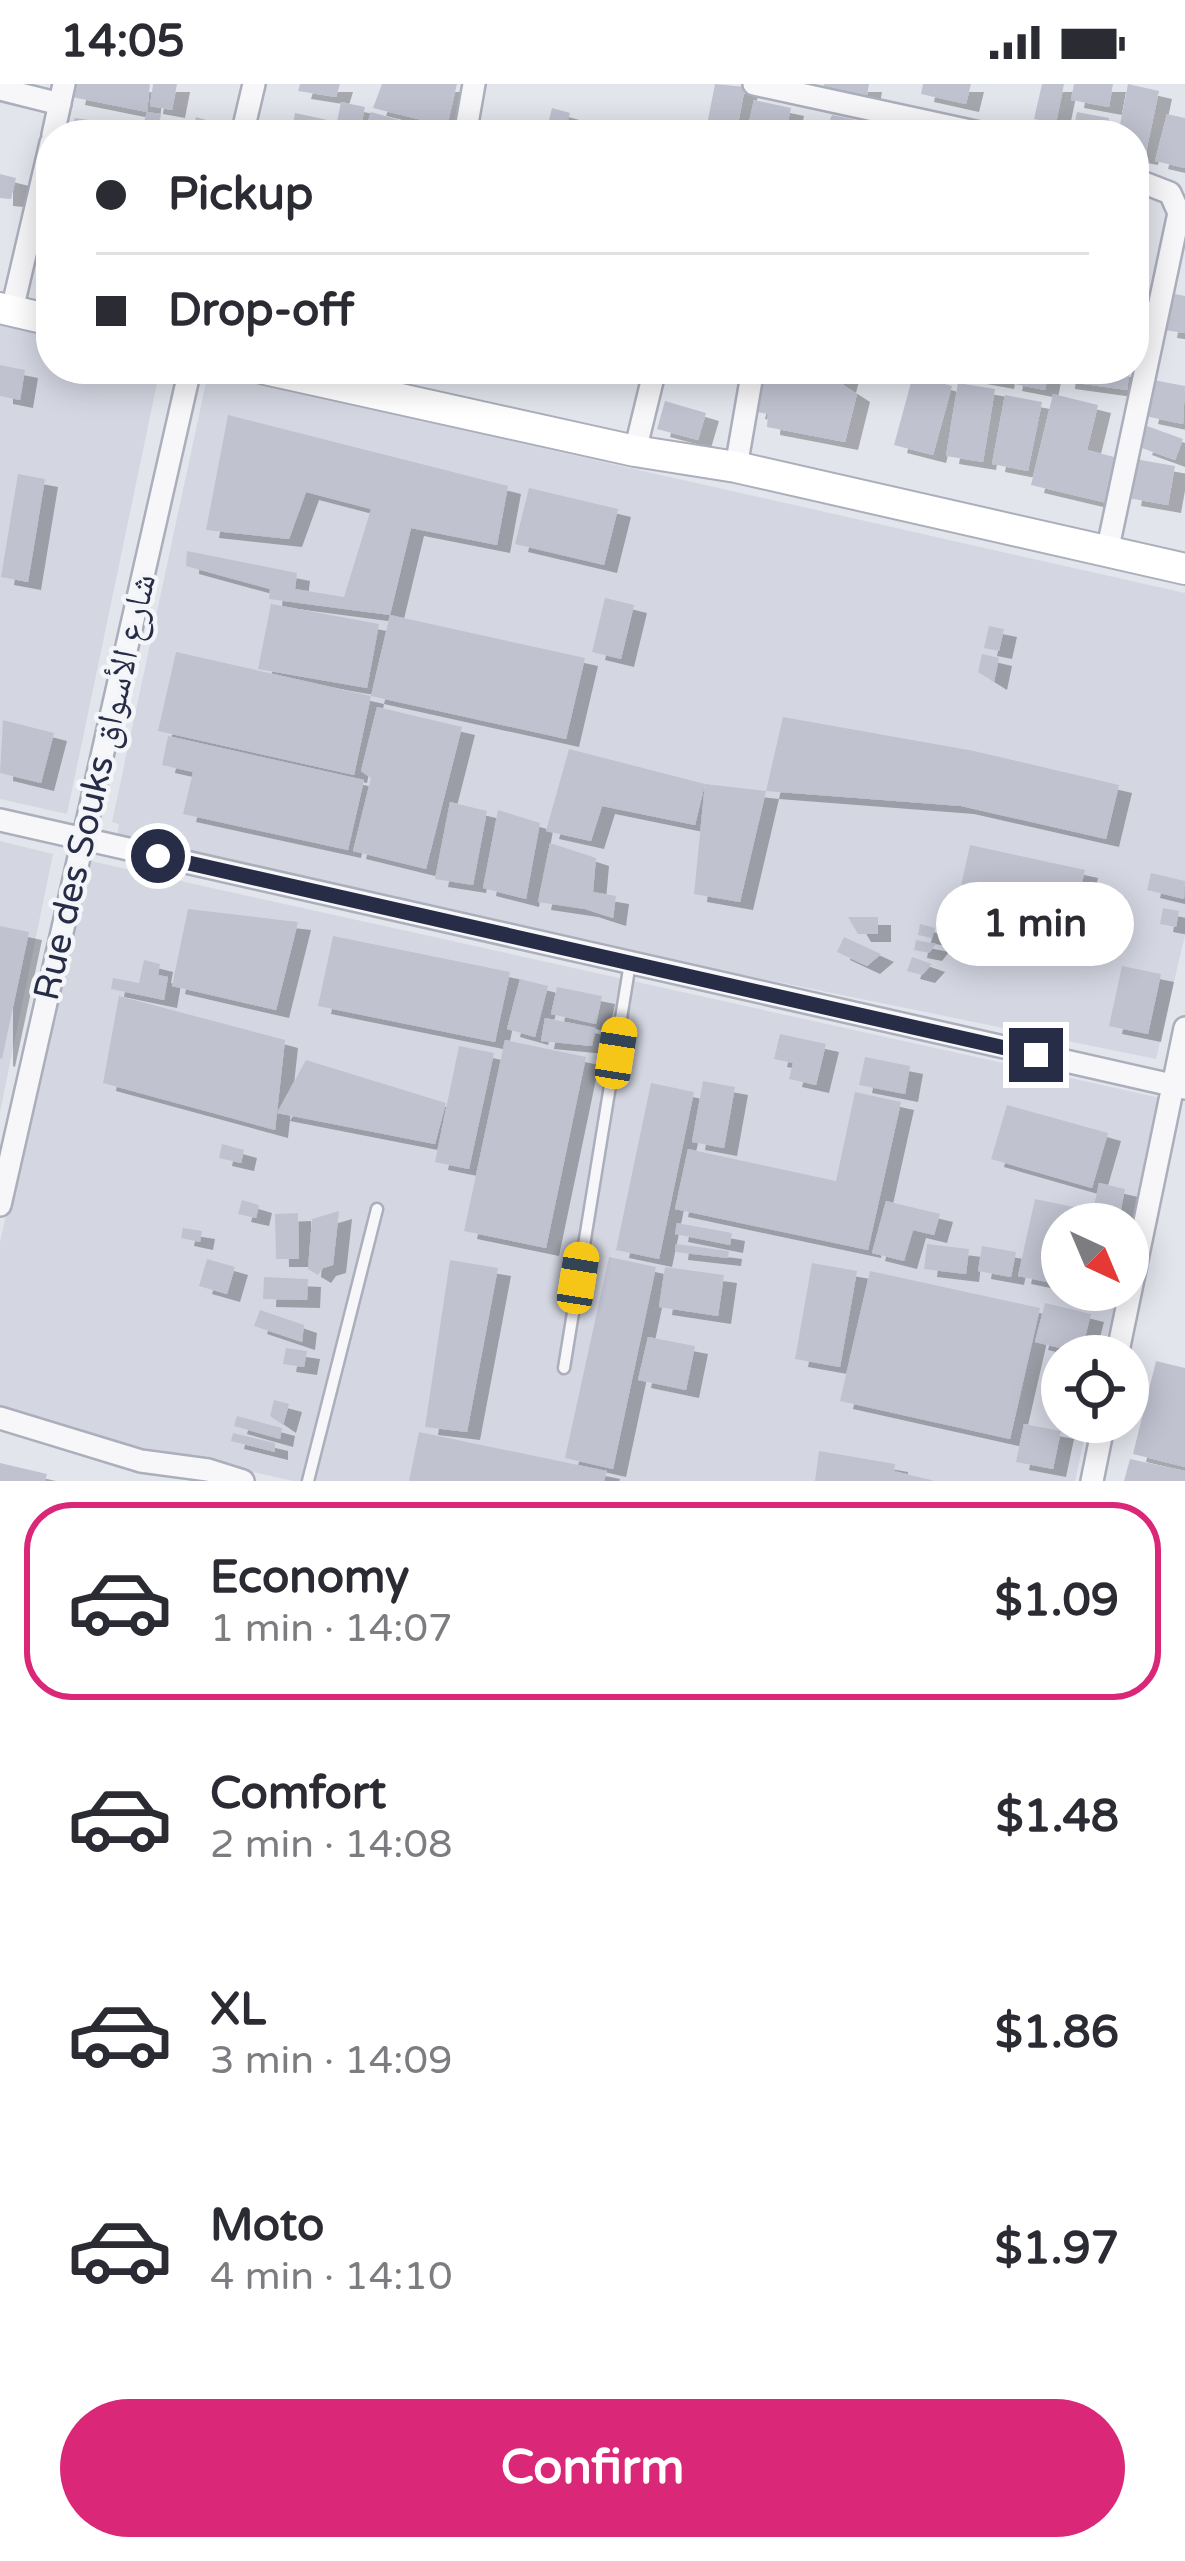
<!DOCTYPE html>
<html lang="en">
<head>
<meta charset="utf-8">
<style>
  :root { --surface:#fff; --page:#f2f2f3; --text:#2b2b33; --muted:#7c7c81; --line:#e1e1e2; --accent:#db2777 }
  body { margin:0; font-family:"Varela Round","Noto Naskh Arabic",sans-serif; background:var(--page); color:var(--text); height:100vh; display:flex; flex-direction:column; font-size:45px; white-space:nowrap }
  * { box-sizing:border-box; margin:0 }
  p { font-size:39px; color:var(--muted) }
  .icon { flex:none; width:66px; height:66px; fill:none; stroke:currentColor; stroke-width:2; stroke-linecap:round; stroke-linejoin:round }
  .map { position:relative; height:1397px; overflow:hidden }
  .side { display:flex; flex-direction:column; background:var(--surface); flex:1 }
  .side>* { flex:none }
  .hud { position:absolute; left:36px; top:36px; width:1113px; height:264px; border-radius:48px; box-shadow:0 6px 30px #0003; display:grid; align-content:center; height:264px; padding:0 60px; background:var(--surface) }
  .needle { width:78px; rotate:136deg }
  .buttons { position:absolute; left:1041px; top:1119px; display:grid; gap:24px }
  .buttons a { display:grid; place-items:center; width:108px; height:108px; border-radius:50%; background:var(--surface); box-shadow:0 6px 30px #0003; font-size:60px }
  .end { position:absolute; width:54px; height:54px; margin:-27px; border:15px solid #282d47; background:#fff; box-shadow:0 0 0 6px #fff }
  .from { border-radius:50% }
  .bubble { position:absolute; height:84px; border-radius:42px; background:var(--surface); box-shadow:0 6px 30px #0003; font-size:39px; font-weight:800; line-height:84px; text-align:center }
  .car { position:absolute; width:36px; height:72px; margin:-36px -18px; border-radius:15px; box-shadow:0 0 9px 3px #0007; background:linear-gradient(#f5c518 24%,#345 0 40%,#f5c518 0 76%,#345 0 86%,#f5c518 0) }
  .hud b { display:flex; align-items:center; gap:42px; height:114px; font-size:45px }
  .hud b+b { border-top:3px solid var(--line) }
  .hud i { width:30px; height:30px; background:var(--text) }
  ul { padding:21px 0 0; list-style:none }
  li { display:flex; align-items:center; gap:36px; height:198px; margin:0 24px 18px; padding:0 36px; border:6px solid transparent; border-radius:48px }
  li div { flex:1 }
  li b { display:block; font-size:45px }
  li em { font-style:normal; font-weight:800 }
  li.on { border-color:var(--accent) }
  li>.icon { width:108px; height:108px; stroke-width:1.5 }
  .action { display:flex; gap:24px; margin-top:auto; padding:24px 60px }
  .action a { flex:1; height:138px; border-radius:72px; background:var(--accent); color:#fff; font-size:48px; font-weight:800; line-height:138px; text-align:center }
  .status { display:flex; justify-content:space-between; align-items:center; height:84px; padding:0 60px; background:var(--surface); direction:ltr }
  .status svg { height:33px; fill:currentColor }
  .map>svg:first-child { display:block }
</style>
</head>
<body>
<div class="status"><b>14:05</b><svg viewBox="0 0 49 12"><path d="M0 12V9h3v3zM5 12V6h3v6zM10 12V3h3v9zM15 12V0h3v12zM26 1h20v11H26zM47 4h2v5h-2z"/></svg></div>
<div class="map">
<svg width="1185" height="1397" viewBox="0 0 1185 1397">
  <defs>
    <filter id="shadow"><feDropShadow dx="13" dy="8" stdDeviation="0" flood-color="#0004"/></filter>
  </defs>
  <rect width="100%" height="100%" fill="#e3e5ed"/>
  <path fill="#d4d7e2" d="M0 237 51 249V285H160L67 730 0 715Z
    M208 289 1185 509V851L1156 975 115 763 119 740 112 738Z
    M0 757 53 770 0 1028Z
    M86 776 1161 1014 1128 1161V1140H1062V1206H1118L1103 1272H1062V1338H1088L1075 1397H293L0 1332V1158Z"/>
  <path fill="#c0c2d0" filter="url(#shadow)" d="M75 0H150L147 28 72 13Z
    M153 0H177L172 26 150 22Z
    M300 0H340L336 13 298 7Z
    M382 0H457L447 42 373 24Z
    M715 0 745 3 736 51H705Z
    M824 0H869L867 11 823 4Z
    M923 0H971L966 20 921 10Z
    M1042 0H1064L1056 39 1034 35Z
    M1074 0H1113L1109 23 1071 16Z
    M1128 0 1159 7 1145 73 1134 71V51H1118Z
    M754 16 791 24 785 51H746Z
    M341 18 365 23 359 51H291L295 29 337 38Z
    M552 24 570 29 565 45 581 51H545Z
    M147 28 161 30 156 51H140Z
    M371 28 438 47 437 51H364Z
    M1077 28 1109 34 1106 51H1072Z
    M1167 30 1185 34V84L1155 77Z
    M832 31 891 43 888 51H824Z
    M196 33 217 39 213 51H191Z
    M75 34 137 43 135 51H67Z
    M0 90 16 94 11 115 0 114Z
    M44 143 51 144V181L37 176Z
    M1170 209 1185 212V249L1164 246Z
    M0 281 25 286 20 316 0 312Z
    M763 285H847L843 301 857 310 845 358 767 343 768 330 752 327Z
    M969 285H1003L1001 297 968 291Z
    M1012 285H1049L1045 306 1009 299Z
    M1063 285H1130L1127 306 1062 297Z
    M913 291 952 302 933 371 894 361Z
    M1153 296 1185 302 1183 340 1145 332Z
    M958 299 995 305 983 378 946 372Z
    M1053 310 1098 321 1087 366 1118 374 1107 419 1031 401Z
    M1005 311 1042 318 1028 387 992 380Z
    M665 317 706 329 698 356 657 345Z
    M228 331 508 402 497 461 411 444 390 531 585 574 566 655 371 612 354 691 158 647 176 568 371 612 390 531 269 515 270 505 186 482 187 467 297 489 295 505 344 513 371 425 306 408 289 455 206 446Z
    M1147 342 1183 355 1175 376 1139 363Z
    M1135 375 1175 382 1168 421 1128 414Z
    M18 390 45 395 28 498 1 493Z
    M529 404 618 425 604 481 515 460Z
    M605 514 634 521 621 575 592 568Z
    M271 520 379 540 367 604 258 585Z
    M989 542 1004 545 999 567 984 564Z
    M982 570 999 574 994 598 978 588Z
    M377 623 462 643 426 785 353 767 371 694 361 687Z
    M783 633 974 667 1119 701 1106 755 961 722 766 707 740 818 694 810 705 700 766 707Z
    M3 636 54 649 41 699 0 689Z
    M168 652 364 696 348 766 183 730 193 688 162 681Z
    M569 665 705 700 695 741 602 722 591 757 546 747Z
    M450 718 487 727 473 801 435 795Z
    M498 726 540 739 526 815 483 804Z
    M550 759 596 774 593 808 616 812 613 834 585 825 538 818Z
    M970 761 1085 786 1071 845 957 820Z
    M1151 789 1185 797 1184 815 1147 806Z
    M1163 824 1179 827 1176 843 1160 840Z
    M188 825 298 838 276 926 172 902Z
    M848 833H878V850H858Z
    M920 840 935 844 932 854 918 851Z
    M0 842 29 848 2 975 0 974Z
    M333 852 510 888 495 958 318 922Z
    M844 853 881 870 867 882 837 868Z
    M916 856 936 860 929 869 914 866Z
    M912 873 932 880 922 891 907 887Z
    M144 876 160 880 158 891 168 893 164 916 111 905 113 894 139 899Z
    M1122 882 1161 890 1148 950 1109 942Z
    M520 895 548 902 535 953 507 945Z
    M557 903 602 912 596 940 551 930Z
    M119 912 285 956 275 1046 103 999Z
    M545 934 596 944 592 962 541 957Z
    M780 950 826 960 816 1001 789 995 793 979 774 975Z
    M505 956 586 973 546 1164 464 1147Z
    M459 962 494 969 469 1085 435 1078Z
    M865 973 910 982 905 1010 859 1001Z
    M306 976 446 1019 435 1060 277 1029Z
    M703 997 735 1003 724 1064 692 1058Z
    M651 999 694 1008 659 1175 616 1166Z
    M855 1008 901 1018 868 1166 675 1125 688 1065 836 1097Z
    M1007 1021 1108 1049 1092 1104 991 1075Z
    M222 1060 244 1066 241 1079 219 1074Z
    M1099 1099 1125 1105 1118 1140H1062V1201L1018 1192 1035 1115 1093 1127Z
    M242 1116 259 1121 256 1134 238 1130Z
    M886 1117 940 1130 934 1151 913 1146 904 1177 872 1169Z
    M339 1127 333 1181 323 1184 318 1191 308 1185 312 1135Z
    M298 1129 299 1175H276L275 1130Z
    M677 1139 732 1149 730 1161 675 1150Z
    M183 1144 202 1147 200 1158 181 1154Z
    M676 1160 729 1167 728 1174 675 1168Z
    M927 1160 969 1165 966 1190 924 1185Z
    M982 1162 1016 1168 1011 1193 978 1187Z
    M609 1173 656 1183 613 1385 565 1374Z
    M207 1175 235 1183 227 1210 199 1202Z
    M450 1176 498 1184 467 1348 425 1343Z
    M812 1179 857 1187 840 1283 795 1275Z
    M665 1183 724 1191 718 1232 659 1223Z
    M870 1187 1040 1224 1010 1355 840 1317Z
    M264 1193 308 1195 307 1216 263 1215Z
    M1045 1219 1091 1230 1081 1269 1035 1258Z
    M260 1226 304 1241 302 1258 254 1242Z
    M648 1253 695 1262 686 1306 638 1296Z
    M286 1264 307 1267 304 1283 283 1280Z
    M1156 1277 1185 1284V1383L1133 1370Z
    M274 1316 289 1320 283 1341 270 1332Z
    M237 1332 282 1344 280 1355 234 1342Z
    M1024 1340 1061 1347 1053 1385 1016 1378Z
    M419 1348 607 1387 604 1397H409Z
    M233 1349 275 1359V1368L231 1357Z
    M819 1367 895 1380 894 1387 935 1397H815Z
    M1130 1375 1185 1387V1397H1124Z
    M0 1379 47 1390 45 1397H0Z"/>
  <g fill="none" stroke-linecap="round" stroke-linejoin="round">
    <g stroke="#abaebb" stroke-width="15">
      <path id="service" d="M564 1284 630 879
        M308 1397 377 1125"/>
    </g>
    <g stroke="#abaebb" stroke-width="26">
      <path id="minor" d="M754 0 989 51
        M0 5 60 20
        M53 51 64 0
        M242 51 254 0
        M465 51 474 0
        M12 226 51 59
        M635 367 655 285
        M736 383 753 285
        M1107 468 1179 129 1170 109 1134 95
        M0 736 1185 1004
        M0 1121 190 285
        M1117 1272 1185 944
        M0 1334 141 1377 208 1386 243 1397
        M1092 1397 1104 1338"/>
    </g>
    <g stroke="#abaebb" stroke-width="34">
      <path id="secondary" d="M0 224 51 236
        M265 285 635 367 736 383 1185 485"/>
    </g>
    <use href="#service" stroke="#f7f7fa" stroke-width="10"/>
    <use href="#minor" stroke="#f7f7fa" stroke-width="21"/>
    <use href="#secondary" stroke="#fff" stroke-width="30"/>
  </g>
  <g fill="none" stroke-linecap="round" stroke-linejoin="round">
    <path stroke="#282d47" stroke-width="15" d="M158 772 1036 971"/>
  </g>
  <g text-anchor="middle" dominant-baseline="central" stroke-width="9" stroke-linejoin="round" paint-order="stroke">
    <g font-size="36" fill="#282d47" stroke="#f3f5f9">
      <text transform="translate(95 703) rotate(-77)">Rue des Souks شارع الأسواق</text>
    </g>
  </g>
</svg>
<div class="buttons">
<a><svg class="needle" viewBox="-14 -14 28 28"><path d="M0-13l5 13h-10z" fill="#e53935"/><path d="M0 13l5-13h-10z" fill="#7c7c81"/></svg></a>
<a><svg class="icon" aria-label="locate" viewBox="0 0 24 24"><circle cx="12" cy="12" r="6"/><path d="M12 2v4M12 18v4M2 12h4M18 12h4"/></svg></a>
</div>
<i class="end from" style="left:158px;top:772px"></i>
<i class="end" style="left:1036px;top:971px"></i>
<div class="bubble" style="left:936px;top:798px;width:198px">1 min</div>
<i class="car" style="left:616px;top:969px;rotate:9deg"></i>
<i class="car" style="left:578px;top:1194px;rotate:9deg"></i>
<div class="hud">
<b><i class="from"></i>Pickup</b>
<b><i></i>Drop-off</b>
</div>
</div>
<section class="side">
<ul>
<li class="on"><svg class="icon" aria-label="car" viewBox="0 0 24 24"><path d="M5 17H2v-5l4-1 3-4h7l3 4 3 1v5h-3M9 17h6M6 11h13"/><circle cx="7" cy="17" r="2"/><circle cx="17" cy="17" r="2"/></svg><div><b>Economy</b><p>1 min · 14:07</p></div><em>$1.09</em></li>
<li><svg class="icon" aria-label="car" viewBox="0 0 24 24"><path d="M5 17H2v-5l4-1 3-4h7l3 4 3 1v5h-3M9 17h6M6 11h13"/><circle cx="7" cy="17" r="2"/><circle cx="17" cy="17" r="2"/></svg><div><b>Comfort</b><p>2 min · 14:08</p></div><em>$1.48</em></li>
<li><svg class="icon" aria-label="car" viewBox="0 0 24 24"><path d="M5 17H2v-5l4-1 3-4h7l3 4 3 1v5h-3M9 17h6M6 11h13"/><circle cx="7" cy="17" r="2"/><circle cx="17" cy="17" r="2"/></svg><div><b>XL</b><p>3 min · 14:09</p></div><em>$1.86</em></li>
<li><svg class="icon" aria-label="car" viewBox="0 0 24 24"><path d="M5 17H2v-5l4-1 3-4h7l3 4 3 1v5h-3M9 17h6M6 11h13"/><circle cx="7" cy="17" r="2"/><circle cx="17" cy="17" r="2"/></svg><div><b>Moto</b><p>4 min · 14:10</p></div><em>$1.97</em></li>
</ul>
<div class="action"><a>Confirm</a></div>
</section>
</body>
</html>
